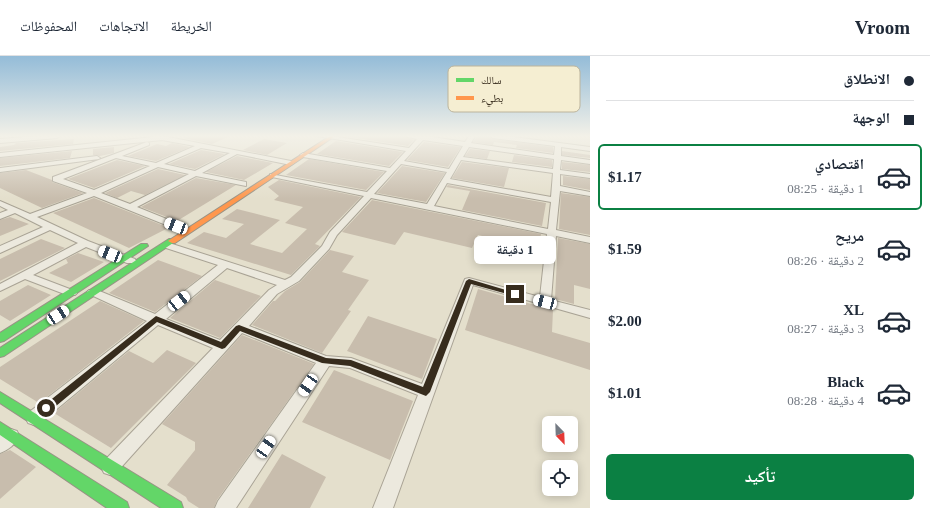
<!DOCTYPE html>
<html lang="ar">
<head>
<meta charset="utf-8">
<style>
  :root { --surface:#fff; --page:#f6f6f7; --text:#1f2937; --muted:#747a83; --line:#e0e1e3; --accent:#0b8043 }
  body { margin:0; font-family:"Times New Roman","Noto Naskh Arabic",serif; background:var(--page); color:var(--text); direction:rtl; height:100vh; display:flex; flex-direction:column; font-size:15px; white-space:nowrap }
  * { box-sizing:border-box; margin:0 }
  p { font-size:13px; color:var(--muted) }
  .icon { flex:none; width:22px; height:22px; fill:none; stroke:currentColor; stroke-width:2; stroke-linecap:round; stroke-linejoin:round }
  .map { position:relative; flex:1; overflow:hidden; direction:ltr }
  .side { display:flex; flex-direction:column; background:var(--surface); width:340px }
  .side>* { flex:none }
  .banner { display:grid; align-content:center; height:88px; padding:0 16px; background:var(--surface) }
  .needle { width:26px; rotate:157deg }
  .tools { position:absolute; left:542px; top:360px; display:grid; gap:8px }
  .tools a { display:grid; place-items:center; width:36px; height:36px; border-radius:6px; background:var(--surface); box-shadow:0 2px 10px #0003; font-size:20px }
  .end { position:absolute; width:18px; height:18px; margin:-9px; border:5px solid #372c1d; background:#fff; box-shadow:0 0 0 2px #fff }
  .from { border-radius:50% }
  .bubble { position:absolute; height:28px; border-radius:6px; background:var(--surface); box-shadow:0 2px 10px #0003; font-size:13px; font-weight:700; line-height:28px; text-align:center; direction:rtl }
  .car { position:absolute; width:12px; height:24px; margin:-12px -6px; border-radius:5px; box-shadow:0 0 3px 1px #0007; background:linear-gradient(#fff 24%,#345 0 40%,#fff 0 76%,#345 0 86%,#fff 0) }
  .banner b { display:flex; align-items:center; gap:14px; height:38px; font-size:15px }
  .banner b+b { border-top:1px solid var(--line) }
  .banner i { width:10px; height:10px; background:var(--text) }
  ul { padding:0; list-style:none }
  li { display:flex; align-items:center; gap:12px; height:66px; margin:0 8px 6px; padding:0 8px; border:2px solid transparent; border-radius:6px }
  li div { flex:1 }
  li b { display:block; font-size:15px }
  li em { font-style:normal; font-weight:700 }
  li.on { border-color:var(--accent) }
  li>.icon { width:36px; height:36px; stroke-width:1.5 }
  .primary-button { display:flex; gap:8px; margin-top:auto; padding:8px 16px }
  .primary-button a { flex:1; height:46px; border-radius:6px; background:var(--accent); color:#fff; font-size:16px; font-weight:700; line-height:46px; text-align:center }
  header { display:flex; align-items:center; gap:24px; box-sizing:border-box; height:56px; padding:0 20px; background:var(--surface); border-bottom:1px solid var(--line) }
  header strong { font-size:19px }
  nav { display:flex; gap:22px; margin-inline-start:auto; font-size:14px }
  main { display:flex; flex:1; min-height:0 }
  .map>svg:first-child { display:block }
</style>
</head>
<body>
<header>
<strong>Vroom</strong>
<nav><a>الخريطة</a><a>الاتجاهات</a><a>المحفوظات</a></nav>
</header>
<main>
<section class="side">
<div class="banner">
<b><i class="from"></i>الانطلاق</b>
<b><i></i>الوجهة</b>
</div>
<ul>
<li class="on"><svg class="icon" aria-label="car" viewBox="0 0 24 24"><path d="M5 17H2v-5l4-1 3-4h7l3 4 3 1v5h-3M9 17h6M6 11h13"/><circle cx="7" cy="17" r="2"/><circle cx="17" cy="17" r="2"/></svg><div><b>اقتصادي</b><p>1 دقيقة · 08:25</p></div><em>$1.17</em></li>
<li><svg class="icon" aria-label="car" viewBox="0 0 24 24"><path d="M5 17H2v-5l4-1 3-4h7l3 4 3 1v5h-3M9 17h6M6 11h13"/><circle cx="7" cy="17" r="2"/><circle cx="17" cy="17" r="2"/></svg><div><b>مريح</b><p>2 دقيقة · 08:26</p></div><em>$1.59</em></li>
<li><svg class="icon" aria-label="car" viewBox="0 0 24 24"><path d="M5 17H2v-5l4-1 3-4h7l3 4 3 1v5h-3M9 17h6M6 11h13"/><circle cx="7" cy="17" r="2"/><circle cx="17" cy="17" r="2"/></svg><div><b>XL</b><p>3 دقيقة · 08:27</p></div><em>$2.00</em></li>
<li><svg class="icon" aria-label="car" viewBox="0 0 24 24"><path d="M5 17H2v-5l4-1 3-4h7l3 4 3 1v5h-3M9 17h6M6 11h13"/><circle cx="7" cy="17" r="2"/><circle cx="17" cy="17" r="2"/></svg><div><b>Black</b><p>4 دقيقة · 08:28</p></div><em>$1.01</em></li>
</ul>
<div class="primary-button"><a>تأكيد</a></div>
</section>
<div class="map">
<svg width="590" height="452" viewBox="0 0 590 452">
  <rect width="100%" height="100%" fill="#e4dfcc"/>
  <path fill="#c8bdad" d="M190 80H230L212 88 183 82Z
    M343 80H403L414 84 408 90Z
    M477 80H489L493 83 553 91V97L516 92 517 89 494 86 493 89 473 86Z
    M74 83 73 88 0 95V91L14 89 16 87Z
    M264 83 287 87 267 99 243 94Z
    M336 85 403 96 389 110 317 98Z
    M424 86 461 91 448 111 407 104Z
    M172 87 190 91 156 105 128 100 157 88 166 90Z
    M114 91V97L100 100 93 99V93Z
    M470 93 490 95 487 103 465 100Z
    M201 94 225 98 195 113 169 108Z
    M72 95 70 102 0 110V102Z
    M562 95 590 99V102L562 99Z
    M514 99 552 104V111L512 106Z
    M237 100 273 107 244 124 206 116Z
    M309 103 384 116 366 134 286 119Z
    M117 104 145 110 94 132 68 123Z
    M462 106 509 112 504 131 452 122Z
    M562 106 590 109V116L562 113Z
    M402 110 445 117 426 146 377 137Z
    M158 113 185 119 145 139 131 135 117 142 105 137Z
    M26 114 52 124V126L83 137 42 152 0 132V117Z
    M563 120 590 123V134L563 129Z
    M196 122 236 129 177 165 141 151Z
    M279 124 361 141 315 188 320 190 291 219 187 187 204 176 226 182 244 168 222 163 237 153 280 164 250 188 282 197 307 173 285 167 303 151 274 144 279 140 268 131Z
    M448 129 546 147 542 170 462 154 470 135 446 131Z
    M561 137 590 141V179L559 173Z
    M94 142 167 171 168 172 129 192 53 157Z
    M372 144 541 178 537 208 504 200 507 186 478 179 472 192 404 176 395 189 342 176Z
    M10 161 29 168 0 180V164Z
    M558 182 590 188V233L574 229V248L555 243Z
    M41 183 65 192 0 225V203Z
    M330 194 354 200 342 216 369 224 348 254 351 255 322 297 252 269 273 245H275L285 235 300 226Z
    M78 197 104 206 71 226 49 217 68 207 66 203Z
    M158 204 202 220 155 256 109 237Z
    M215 224 261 240 220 282 170 262Z
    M28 229 51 239 10 265 0 259V245Z
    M478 233 553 254 552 276 590 287V314L465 274Z
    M100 245 144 265 39 347 0 323V311Z
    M368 260 437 283 422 323 347 295Z
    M242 279 314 308 217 444 214 452H199L188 445 186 441 167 429 195 394V386L162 368Z
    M167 294 196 307 111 392 54 357 129 295 153 307Z
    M334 314 413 345 390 404 302 366Z
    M10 394 36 411 0 443V398Z
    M282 398 326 421 310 452H248Z"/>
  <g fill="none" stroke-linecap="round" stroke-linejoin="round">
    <g stroke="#a9a395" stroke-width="2">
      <path id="street" d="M38 80H60L57 82 0 87V83Z
        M154 80H163L291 105 294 107 291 109 237 98 202 117 246 126V130L196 120 137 151 179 168 180 170 176 173 94 140 37 161 88 185 135 203 136 205 135 207H127L86 191 33 219 75 235 77 237 75 239H67L25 223 0 235V228L78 187 50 174 0 197V190L43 171 15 157 0 163V157L8 154 0 150V145L30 158 87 137 53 125V121L147 86 149 87V89L122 100 156 107 195 90 162 84 0 101V97L153 81ZM201 92 230 97 195 115 164 108ZM116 102 150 110 94 134 63 123ZM158 111 189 118 130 148 101 137Z
        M317 80H331L409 92 417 83 404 80H426L465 86 469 80H475L471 87 554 99 555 90 493 82 490 80H506L590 91V95L561 91V100L590 104V108L561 104 560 114 590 118V122L560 118V130L590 136V140L560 135 556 174 590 181V187L556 180 551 244 590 254V262L473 229 393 452H373L418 339 350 312 329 310 236 452H215L218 445 316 307 242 277 116 417 110 419 104 417 101 411 104 405 213 292 158 269 40 367 34 369 28 367 26 362 28 357 147 265 89 238 87 236 89 234H97L155 258 218 209 163 191 161 189 166 186 285 224 291 221 322 190 330 176 364 140 272 121 270 120V118L367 136 387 115 303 101 300 99 303 97 390 112 406 95ZM423 84 463 90 449 113 404 105ZM469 91 554 103 553 113 463 101ZM461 104 553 117 551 141 450 123ZM401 108 447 116 427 148 374 138ZM447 127 551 146 548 173 434 150ZM371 142 547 178 540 241 469 222 465 223 422 328 351 302 326 300 249 270 277 238 299 225 329 193 337 179ZM227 212 277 229 269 234 220 284 166 263Z
        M97 100 100 102 99 103 0 116V112Z
        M11 373 17 375 19 380C16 388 8 394 0 397V379Z"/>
    </g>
    <g stroke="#989385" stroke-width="2">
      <path id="fast" d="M169 183H172L176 185 4 300 0 301V292Z
        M141 188H147L148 190 4 285 0 286V277Z
        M0 336 181 446 183 452H161L0 347Z
        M0 366 127 446 129 452H107L0 379Z"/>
    </g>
    <g stroke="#989385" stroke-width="2">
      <path id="slow" d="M330 80H335L175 187H172L168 185Z"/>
    </g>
    <use href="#street" fill="#ece9de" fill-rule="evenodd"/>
    <use href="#fast" fill="#63d668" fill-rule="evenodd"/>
    <use href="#slow" fill="#ff974d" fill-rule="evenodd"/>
  </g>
  <linearGradient id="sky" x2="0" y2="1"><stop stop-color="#94bcd8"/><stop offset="0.56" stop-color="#f3f1e8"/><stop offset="1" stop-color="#f3f1e8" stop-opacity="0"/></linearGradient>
  <rect width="590" height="143" fill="url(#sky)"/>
  <path fill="#372c1d" d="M469 223 519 238 515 240 471 228 430 336 426 340 350 310 322 307 240 275 225 292 222 293 157 266 50 355H43L42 352 43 350 156 260 221 286 236 270 239 269 326 302 351 304 423 331 466 225Z"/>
  <rect x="448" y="10" width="132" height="46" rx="6" fill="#f5eed2" stroke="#bcb49c" stroke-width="1"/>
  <rect x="456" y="22" width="18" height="4" fill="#63d668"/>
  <rect x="456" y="40" width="18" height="4" fill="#ff974d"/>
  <g font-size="11" fill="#372c1d">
    <text x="481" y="28">سالك</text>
    <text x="481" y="46">بطيء</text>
  </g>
</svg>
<div class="tools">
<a><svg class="needle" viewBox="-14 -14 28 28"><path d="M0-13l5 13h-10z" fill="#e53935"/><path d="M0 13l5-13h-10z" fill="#747a83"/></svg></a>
<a><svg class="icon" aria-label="locate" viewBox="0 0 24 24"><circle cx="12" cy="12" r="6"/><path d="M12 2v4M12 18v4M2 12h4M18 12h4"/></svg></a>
</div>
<i class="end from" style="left:46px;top:352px"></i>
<i class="end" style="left:515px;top:238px"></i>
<div class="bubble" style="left:474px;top:180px;width:82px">1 دقيقة</div>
<i class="car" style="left:176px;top:170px;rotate:291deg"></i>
<i class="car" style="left:110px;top:198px;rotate:292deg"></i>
<i class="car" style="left:179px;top:245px;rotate:52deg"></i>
<i class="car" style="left:545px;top:246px;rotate:285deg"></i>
<i class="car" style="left:58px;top:259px;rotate:57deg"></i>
<i class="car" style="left:308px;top:329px;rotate:214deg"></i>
<i class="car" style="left:266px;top:391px;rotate:34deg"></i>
</div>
</main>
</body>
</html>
